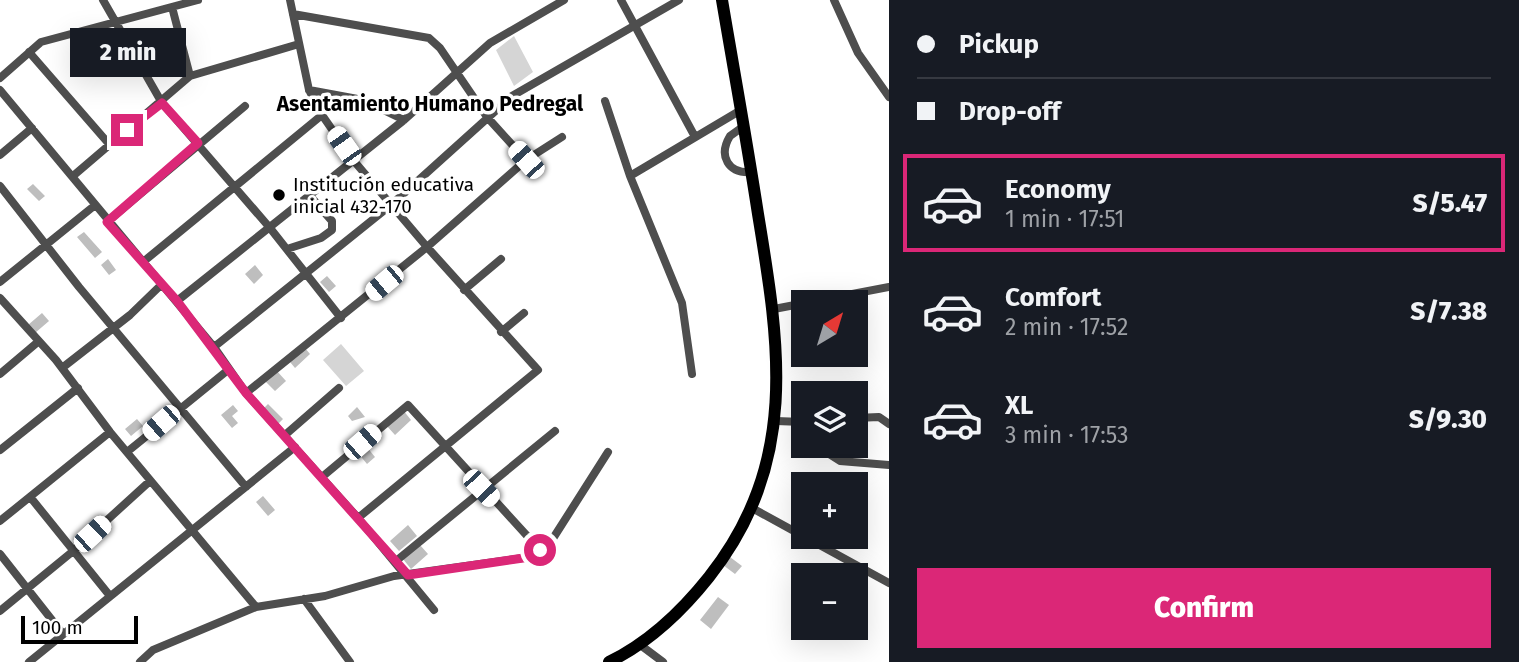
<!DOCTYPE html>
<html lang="en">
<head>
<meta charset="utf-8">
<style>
  :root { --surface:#171b24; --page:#20242c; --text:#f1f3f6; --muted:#9ea1a6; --line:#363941; --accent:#db2777 }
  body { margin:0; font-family:"Fira Sans",sans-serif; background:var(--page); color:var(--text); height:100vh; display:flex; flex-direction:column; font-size:26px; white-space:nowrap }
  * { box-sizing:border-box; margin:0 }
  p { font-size:23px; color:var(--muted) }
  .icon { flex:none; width:38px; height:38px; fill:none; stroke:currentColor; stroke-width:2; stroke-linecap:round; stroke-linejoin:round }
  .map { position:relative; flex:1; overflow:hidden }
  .panel { display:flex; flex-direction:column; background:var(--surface); width:630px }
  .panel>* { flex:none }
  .hud { display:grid; align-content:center; height:154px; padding:0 28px; background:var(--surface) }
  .needle { width:46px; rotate:38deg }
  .controls { position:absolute; left:791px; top:290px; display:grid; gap:14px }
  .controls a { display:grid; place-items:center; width:77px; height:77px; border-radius:0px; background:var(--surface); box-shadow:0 7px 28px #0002; font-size:35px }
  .scale { position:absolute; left:21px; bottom:18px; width:117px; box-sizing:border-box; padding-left:7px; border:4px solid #000; border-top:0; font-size:19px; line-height:24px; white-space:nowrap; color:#000; -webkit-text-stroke:5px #fff; paint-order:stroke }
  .end { position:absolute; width:32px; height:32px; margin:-16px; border:9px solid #db2777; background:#fff; box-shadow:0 0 0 4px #fff }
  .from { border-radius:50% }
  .bubble { position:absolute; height:49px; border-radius:0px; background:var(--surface); box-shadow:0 7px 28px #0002; font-size:23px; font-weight:800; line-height:49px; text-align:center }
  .car { position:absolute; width:21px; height:42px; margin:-21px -10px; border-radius:9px; box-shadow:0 0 5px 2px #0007; background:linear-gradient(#fff 24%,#345 0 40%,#fff 0 76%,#345 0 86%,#fff 0) }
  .hud b { display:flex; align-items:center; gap:24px; height:66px; font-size:26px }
  .hud b+b { border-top:2px solid var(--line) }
  .hud i { width:18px; height:18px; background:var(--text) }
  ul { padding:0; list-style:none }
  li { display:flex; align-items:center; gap:21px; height:98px; margin:0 14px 10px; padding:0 14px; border:4px solid transparent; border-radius:0px }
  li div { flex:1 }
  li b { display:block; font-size:26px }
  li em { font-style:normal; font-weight:800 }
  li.active { border-color:var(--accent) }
  li>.icon { width:63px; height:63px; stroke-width:1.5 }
  .button { display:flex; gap:14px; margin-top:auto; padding:14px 28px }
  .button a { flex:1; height:80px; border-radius:0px; background:var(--accent); color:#fff; font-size:28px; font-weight:800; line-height:80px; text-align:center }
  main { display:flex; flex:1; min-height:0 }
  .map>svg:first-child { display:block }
</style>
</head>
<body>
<main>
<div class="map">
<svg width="889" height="662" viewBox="0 0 889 662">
  <rect width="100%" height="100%" fill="#fff"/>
  <path fill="#d5d5d5" d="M514 36 533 72 514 86 496 50Z
    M341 344 364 371 346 386 323 360Z"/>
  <path fill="#bebebe" d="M33 184 45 196 39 201 27 189Z
    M84 232 102 252 95 258 77 237Z
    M108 259 116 270 109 275 101 265Z
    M255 265 263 275 254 284 245 274Z
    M327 276 336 286 329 292 320 282Z
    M42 313 49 321 35 333 28 325Z
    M305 348 310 354 295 368 290 362Z
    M276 370 286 381 275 391 265 381Z
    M268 404 283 419 278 424 263 409Z
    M233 405 238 411 232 416 238 423 232 428 221 415Z
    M357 407 365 417 352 421 348 416Z
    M403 410 411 420 395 435 386 425Z
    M137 419 143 426 131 436 125 429Z
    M366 446 375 457 367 464 358 453Z
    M263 496 275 510 268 516 256 502Z
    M408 525 417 536 399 551 390 541Z
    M420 545 428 554 411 569 403 559Z
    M730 557 742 566 735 574 723 565Z
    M718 597 729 605 711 629 700 620Z"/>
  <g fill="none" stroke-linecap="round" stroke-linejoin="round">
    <path stroke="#4e4e4e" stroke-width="8" d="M103 0 162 103 270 228 341 318
      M290 0 309 90 322 115 354 161 427 247 538 370 358 518
      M621 0 694 135
      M834 0 858 53 889 97
      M293 14 429 38 440 48 487 117 526 160
      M29 52 109 144
      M190 76 299 44
      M0 78 41 42 198 0
      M0 90 214 347 246 393 358 518 434 610
      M309 90 363 100 404 120
      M605 101 630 176 741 110
      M744 126 730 136C718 156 728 174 752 172
      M0 155 32 128
      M73 176 190 76 172 7
      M630 176 682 303 692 374
      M0 186 79 287 246 487
      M107 222 245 106
      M287 249 321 238 332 230V221L311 197
      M143 262 322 115
      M0 282 94 206
      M464 290 501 259
      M0 298 56 360 110 432 256 607
      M177 301 404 120 490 43 564 0
      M774 309 889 287
      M501 332 524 313
      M214 347 391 205 512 96 679 0
      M62 368 130 315 161 285
      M0 374 39 341
      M246 393 427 247 526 160 562 137
      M856 418 879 417 889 424
      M776 421 803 422
      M285 435 339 388
      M828 446 829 454 840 461 889 465
      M0 450 78 388
      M127 452 228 370
      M322 477 408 405 540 550
      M31 498 110 596
      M752 508 803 536
      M0 521 110 432
      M805 537 889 583
      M0 554 63 634
      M396 561 555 431
      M304 599 350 662
      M0 611 72 552 150 481
      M639 644 663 662
      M29 662 295 447
      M140 662 153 650 256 607 325 596 394 576 530 557 552 540 608 452"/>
    <path stroke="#000" stroke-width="12" d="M609 662C648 643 682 611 709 577 799 463 780 347 758 214 747 142 734 71 722 0"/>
  </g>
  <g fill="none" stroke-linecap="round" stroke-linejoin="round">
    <path stroke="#db2777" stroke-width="9" d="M127 130 162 103 198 143 107 222 177 301 246 393 408 575 530 557 540 550"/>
  </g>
  <circle fill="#000" stroke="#fff" stroke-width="2.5" cx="279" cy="195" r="7"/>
  <g text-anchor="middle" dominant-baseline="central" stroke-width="7" stroke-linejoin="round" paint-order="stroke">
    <g font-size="19" fill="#000" stroke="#fff" text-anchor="start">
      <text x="293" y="184">Institución educativa<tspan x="293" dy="22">inicial 432-170</tspan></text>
    </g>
    <g font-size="21" font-weight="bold" fill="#000" stroke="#fff">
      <text x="430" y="104">Asentamiento Humano Pedregal</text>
    </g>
  </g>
</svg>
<div class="controls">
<a><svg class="needle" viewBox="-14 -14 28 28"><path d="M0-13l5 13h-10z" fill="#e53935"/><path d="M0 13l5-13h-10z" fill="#9ea1a6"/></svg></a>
<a><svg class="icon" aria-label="layers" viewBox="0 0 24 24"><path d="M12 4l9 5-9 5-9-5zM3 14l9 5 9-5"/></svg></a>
<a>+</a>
<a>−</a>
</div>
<div class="scale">100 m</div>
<i class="end from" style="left:540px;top:550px"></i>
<i class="end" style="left:127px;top:130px"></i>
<div class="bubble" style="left:70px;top:28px;width:116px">2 min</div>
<i class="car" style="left:344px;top:146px;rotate:325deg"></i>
<i class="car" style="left:526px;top:160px;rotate:318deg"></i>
<i class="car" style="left:384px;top:283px;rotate:230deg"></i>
<i class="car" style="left:161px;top:423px;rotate:229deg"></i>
<i class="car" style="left:362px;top:442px;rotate:49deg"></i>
<i class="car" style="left:481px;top:488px;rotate:136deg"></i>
<i class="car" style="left:92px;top:534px;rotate:47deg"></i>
</div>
<section class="panel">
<div class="hud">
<b><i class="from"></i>Pickup</b>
<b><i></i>Drop-off</b>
</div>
<ul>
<li class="active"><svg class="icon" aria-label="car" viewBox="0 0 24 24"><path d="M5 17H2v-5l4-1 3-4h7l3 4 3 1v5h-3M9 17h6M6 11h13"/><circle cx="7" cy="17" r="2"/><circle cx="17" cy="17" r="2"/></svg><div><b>Economy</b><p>1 min · 17:51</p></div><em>S/5.47</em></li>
<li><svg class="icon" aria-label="car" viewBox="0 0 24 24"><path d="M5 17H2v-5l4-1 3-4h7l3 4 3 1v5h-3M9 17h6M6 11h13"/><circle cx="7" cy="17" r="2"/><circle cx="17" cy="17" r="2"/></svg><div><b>Comfort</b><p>2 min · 17:52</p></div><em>S/7.38</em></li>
<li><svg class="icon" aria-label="car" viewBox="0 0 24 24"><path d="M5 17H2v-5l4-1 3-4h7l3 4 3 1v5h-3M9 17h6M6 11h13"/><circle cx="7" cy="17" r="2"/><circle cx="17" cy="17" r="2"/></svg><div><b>XL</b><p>3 min · 17:53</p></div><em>S/9.30</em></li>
</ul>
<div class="button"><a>Confirm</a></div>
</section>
</main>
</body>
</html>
